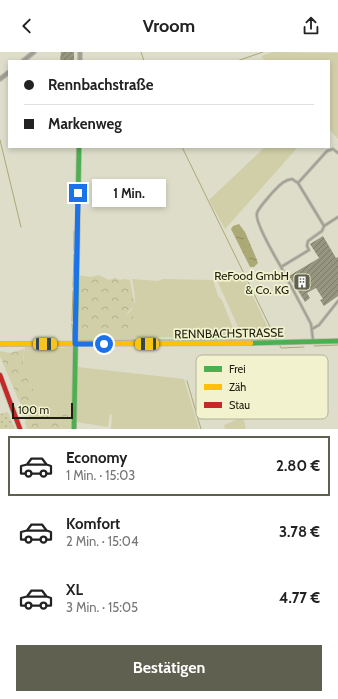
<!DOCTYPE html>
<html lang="de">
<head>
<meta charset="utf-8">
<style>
  :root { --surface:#fff; --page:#f2f2f2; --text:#222; --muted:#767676; --line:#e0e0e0; --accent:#606051 }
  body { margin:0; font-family:Cabin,sans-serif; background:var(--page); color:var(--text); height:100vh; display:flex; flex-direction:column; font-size:15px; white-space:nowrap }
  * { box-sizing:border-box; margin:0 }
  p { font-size:13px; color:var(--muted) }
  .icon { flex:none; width:22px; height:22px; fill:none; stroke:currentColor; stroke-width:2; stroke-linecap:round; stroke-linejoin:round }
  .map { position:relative; height:377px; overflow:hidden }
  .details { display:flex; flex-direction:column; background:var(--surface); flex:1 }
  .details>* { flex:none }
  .banner { position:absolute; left:8px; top:8px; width:322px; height:88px; border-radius:0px; box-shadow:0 2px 6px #0003; display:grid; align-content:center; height:88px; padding:0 16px; background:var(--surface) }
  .scale { position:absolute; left:12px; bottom:10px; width:61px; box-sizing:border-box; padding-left:4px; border:2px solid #1d1d10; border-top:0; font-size:11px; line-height:14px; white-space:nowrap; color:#1d1d10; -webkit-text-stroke:3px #f2f3ce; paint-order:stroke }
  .end { position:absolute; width:18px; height:18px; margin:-9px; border:5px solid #1a73e8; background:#fff; box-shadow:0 0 0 2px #fff }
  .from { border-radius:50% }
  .bubble { position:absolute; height:28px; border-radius:0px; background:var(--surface); box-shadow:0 2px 6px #0003; font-size:13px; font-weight:700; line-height:28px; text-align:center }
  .car { position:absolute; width:12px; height:24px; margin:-12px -6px; border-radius:5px; box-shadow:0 0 3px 1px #0007; background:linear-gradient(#f5c518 24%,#345 0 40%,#f5c518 0 76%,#345 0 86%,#f5c518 0) }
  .banner b { display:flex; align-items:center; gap:14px; height:38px; font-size:15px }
  .banner b+b { border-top:1px solid var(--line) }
  .banner i { width:10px; height:10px; background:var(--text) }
  ul { padding:7px 0 0; list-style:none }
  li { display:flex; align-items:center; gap:12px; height:60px; margin:0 8px 6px; padding:0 8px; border:2px solid transparent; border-radius:0px }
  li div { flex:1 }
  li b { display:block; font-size:15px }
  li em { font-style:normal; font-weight:700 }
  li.current { border-color:var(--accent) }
  li>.icon { width:36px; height:36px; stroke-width:1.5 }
  .button { display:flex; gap:8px; margin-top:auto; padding:8px 16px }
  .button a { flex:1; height:46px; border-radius:0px; background:var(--accent); color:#fff; font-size:16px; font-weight:700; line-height:46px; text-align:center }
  header { display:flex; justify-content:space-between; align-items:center; height:52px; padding:0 16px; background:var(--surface); font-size:18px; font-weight:700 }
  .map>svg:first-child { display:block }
</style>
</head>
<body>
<header><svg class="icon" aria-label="back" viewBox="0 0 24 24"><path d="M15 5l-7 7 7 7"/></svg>Vroom<svg class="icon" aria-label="share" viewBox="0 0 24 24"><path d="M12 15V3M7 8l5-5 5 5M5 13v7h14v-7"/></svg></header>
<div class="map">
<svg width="338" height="377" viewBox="0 0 338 377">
  <defs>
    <pattern id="forest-crowns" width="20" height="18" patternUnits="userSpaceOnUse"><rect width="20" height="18" fill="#d0cfa8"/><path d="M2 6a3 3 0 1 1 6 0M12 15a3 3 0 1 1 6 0" fill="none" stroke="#b2b190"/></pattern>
    <pattern id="garden-dots" width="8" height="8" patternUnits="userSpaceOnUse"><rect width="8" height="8" fill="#d0cfa8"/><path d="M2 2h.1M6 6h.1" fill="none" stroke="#b2b190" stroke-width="1.8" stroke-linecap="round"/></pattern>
    <pattern id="water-ripples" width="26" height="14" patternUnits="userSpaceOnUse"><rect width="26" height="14" fill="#aba976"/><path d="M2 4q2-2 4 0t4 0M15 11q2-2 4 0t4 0" fill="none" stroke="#8b895f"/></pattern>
    <pattern id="building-hatch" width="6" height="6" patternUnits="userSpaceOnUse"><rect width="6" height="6" fill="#969680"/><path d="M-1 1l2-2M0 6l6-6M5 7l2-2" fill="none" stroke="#7a7a67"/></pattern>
  </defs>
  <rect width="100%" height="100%" fill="#ddddca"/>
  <path fill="#d0cfa8" d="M273 0 338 1V87L329 77V9H265L261 4Z
    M265 95H298L225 177 209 148Z
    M132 227 158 229 163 227 213 228 218 244 222 248 237 286 134 285V290L77 291 76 272H80L81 275 126 265 125 263C140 256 134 240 132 227Z
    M217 228H245L273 286 244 285 242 284Z
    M25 295 58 296 73 295 72 359 70 360 33 362 31 359 32 337 23 310Z
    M77 315 184 327 199 377H111L112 363 110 362 108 375 76 370Z
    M243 365 246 377H225L224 373Z"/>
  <path fill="url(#forest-crowns)" d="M78 223 91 225 99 223 109 228 115 226 120 228 124 227 130 228 134 250V254L125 263 126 265 133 264 134 267V278L131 282 89 280 81 275 77 267Z
    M24 297 23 310 32 337 40 340 38 346 32 349 31 359 26 362 19 349 0 304V299L10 301Z
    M48 360H70L73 364 71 377H27L25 371 26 366 33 362Z"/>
  <path fill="url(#garden-dots)" d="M8 360 15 377H0V362Z"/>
  <path fill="url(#water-ripples)" d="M239 172 245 180 257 208 258 211 254 215H250L231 177 233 174Z"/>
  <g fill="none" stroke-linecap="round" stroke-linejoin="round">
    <path stroke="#aba976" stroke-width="1" d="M141 0 144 9
      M237 9 263 0
      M0 88 21 175
      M182 95 277 289
      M74 199V179
      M73 235 74 202
      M72 269 73 239
      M72 272 73 289
      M155 288H207
      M210 288H271
      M77 289 152 288
      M280 294 281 296 304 295
      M314 294 338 293
      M187 329 201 377"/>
  </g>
  <path fill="url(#building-hatch)" d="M61 0H74V9H60Z
    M323 184 336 206 338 205V244L324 254 320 248 323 247 316 236 307 241 310 246 305 250 289 224 319 206 310 192Z"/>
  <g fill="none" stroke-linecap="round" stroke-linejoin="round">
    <g stroke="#b9b9aa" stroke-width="3.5">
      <path id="lane" d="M298 131 327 99 333 97 338 101
        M324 174 338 165
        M281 215C276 206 254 170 257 161 259 155 268 146 272 141 278 135 283 128 292 127L298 131 324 174 322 179 308 189 307 194 309 198 281 215 311 272 313 288
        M312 277 319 273 338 249"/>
    </g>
    <g stroke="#b9b9aa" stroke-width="5.5">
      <path id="street" d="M80 0V9
        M23 9 34 0
        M0 27 9 20"/>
    </g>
    <g stroke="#b9b9aa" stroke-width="6">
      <path id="fast" d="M251 291 338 289
        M74 377 79 95"/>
    </g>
    <g stroke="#b9b9aa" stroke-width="6">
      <path id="slow" d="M0 292 251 291"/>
    </g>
    <g stroke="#b9b9aa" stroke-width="6">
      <path id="jam" d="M0 323 20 377"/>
    </g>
    <use href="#lane" stroke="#9e9e95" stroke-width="1.5"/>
    <use href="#street" stroke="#9e9e95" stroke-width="3.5"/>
    <use href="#fast" stroke="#4caf50" stroke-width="4.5"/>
    <use href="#slow" stroke="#ffc107" stroke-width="4.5"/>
    <use href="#jam" stroke="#c62828" stroke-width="4.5"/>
  </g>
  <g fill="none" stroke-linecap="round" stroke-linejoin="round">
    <path stroke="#1a73e8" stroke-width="5" d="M78 141 75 292H104"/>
  </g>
  <defs>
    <g id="building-square" transform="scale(0.9)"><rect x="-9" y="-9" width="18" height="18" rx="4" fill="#606051" stroke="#f2f3ce"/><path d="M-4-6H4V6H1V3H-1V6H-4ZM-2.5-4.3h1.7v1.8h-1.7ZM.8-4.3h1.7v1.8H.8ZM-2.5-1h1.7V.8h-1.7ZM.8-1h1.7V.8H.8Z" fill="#fff"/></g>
  </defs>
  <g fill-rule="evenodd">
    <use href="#building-square" x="302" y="230"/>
  </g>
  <g text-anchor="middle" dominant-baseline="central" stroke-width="3.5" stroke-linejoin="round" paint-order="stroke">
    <g font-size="12" fill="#1d1d10" stroke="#f2f3ce" text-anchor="end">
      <text x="289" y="223">ReFood GmbH<tspan x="289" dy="14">&amp; Co. KG</tspan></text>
    </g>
    <g font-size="12" fill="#1d1d10" stroke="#f2f3ce">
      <text transform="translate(229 281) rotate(-1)">RENNBACHSTRASSE</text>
    </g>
  </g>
  <rect x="196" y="303" width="132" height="64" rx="6" fill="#f2f3ce" stroke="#b2b395" stroke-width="1"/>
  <rect x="204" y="314" width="18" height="6" fill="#4caf50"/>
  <rect x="204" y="332" width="18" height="6" fill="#ffc107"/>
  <rect x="204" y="350" width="18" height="6" fill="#c62828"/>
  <g font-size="11" fill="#1d1d10">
    <text x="229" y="321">Frei</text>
    <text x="229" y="339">Zäh</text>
    <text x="229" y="357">Stau</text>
  </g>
</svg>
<div class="scale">100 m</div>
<i class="end from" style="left:104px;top:292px"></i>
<i class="end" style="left:78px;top:141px"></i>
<div class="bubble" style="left:92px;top:127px;width:74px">1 Min.</div>
<i class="car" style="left:45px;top:292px;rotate:90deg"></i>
<i class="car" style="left:147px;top:292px;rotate:270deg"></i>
<div class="banner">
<b><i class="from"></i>Rennbachstraße</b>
<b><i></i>Markenweg</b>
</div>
</div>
<section class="details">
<ul>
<li class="current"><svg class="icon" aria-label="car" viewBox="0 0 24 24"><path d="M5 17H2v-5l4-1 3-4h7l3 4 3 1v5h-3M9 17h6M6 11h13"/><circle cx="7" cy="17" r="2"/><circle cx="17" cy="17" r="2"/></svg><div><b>Economy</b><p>1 Min. · 15:03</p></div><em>2.80 €</em></li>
<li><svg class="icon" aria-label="car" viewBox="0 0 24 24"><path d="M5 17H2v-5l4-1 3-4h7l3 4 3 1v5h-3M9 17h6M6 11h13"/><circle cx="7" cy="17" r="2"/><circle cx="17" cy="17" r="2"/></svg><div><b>Komfort</b><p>2 Min. · 15:04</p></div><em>3.78 €</em></li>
<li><svg class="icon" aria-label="car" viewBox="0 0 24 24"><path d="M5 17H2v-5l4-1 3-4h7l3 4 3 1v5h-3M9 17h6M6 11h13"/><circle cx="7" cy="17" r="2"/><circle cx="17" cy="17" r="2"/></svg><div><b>XL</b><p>3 Min. · 15:05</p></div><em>4.77 €</em></li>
</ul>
<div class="button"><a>Bestätigen</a></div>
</section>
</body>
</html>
